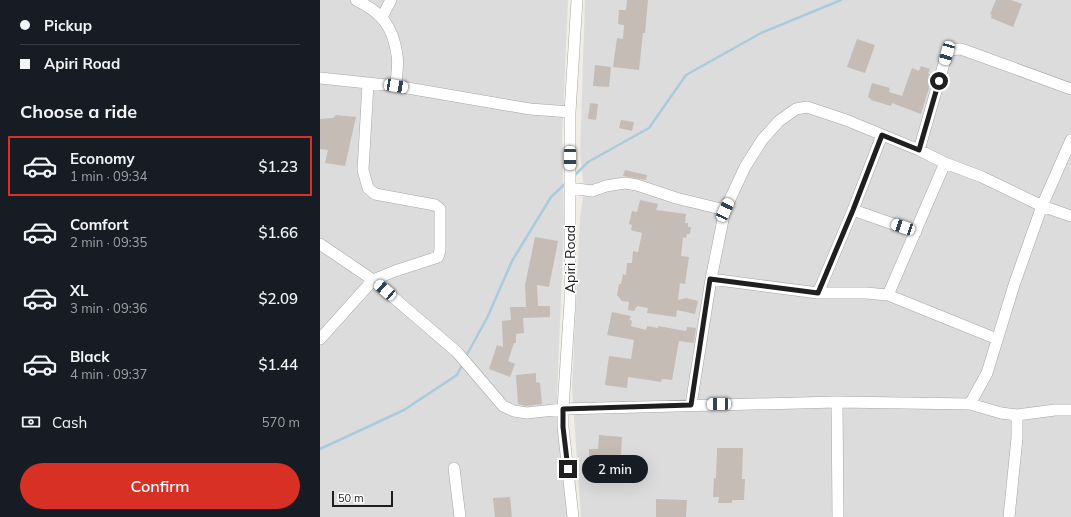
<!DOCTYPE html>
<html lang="en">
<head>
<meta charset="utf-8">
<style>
  :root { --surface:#171b24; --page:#20242c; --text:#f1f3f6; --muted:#9ea1a6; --line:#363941; --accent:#d93025 }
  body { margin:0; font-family:Mulish,sans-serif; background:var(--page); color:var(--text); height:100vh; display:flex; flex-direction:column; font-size:15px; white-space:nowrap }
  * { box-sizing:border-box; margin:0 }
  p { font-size:13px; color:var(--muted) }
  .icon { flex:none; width:22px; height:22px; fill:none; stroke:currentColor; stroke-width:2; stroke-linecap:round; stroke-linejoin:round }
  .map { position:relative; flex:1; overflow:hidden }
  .panel { display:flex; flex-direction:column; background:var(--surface); width:320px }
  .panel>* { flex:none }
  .hud { display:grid; align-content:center; height:88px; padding:0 20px; background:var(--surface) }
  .scale { position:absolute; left:12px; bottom:10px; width:61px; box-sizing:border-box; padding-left:4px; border:2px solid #1f1f1f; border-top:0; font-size:11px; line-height:14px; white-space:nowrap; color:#1f1f1f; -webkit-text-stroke:3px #fff; paint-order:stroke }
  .end { position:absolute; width:18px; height:18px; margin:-9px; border:5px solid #1f1f1f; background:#fff; box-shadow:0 0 0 2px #fff }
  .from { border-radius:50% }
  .bubble { position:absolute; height:28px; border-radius:14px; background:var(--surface); box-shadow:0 4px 16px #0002; font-size:13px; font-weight:600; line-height:28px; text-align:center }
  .car { position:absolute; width:12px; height:24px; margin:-12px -6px; border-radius:5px; box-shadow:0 0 3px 1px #0007; background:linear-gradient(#fff 24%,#345 0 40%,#fff 0 76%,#345 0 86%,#fff 0) }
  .hud b { display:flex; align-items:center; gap:14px; height:38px; font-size:15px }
  .hud b+b { border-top:1px solid var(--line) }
  .hud i { width:10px; height:10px; background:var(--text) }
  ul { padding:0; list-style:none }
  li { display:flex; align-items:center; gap:12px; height:60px; margin:0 8px 6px; padding:0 12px; border:2px solid transparent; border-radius:0px }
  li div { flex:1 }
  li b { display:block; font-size:15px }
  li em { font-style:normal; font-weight:600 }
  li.selected { border-color:var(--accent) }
  li>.icon { width:36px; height:36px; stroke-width:1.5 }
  h2 { padding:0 20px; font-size:18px; line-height:48px }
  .pay { display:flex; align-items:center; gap:10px; height:44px; padding:0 20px; font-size:15px }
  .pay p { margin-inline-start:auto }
  .primary-button { display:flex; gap:8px; margin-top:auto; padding:8px 20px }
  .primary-button a { flex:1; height:46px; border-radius:24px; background:var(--accent); color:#fff; font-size:16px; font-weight:600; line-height:46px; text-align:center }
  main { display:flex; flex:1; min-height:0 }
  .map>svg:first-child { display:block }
</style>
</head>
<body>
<main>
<section class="panel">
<div class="hud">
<b><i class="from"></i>Pickup</b>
<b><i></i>Apiri Road</b>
</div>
<h2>Choose a ride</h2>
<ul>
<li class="selected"><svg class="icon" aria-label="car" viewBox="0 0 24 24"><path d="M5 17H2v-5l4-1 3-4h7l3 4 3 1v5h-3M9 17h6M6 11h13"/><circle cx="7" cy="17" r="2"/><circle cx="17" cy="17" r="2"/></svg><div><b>Economy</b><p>1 min · 09:34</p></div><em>$1.23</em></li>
<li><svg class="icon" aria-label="car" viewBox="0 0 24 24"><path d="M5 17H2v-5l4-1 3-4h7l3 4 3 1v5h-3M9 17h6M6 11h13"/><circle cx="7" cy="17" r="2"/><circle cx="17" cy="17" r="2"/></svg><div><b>Comfort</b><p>2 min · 09:35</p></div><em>$1.66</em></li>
<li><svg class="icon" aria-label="car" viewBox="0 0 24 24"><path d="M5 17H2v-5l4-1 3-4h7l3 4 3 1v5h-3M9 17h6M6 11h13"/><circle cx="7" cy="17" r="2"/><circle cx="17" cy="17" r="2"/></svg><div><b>XL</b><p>3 min · 09:36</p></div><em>$2.09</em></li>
<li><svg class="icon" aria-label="car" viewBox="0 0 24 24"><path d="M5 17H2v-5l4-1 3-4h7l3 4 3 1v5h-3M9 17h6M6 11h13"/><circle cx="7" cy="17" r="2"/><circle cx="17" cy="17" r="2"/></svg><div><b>Black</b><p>4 min · 09:37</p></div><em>$1.44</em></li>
</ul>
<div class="pay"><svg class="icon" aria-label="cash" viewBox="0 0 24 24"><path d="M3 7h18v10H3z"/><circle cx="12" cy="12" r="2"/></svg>Cash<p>570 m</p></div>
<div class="primary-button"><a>Confirm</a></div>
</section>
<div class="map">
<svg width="751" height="517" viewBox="0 0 751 517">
  <rect width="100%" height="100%" fill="#f0ede6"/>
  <path fill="#dddcdc" d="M0 0H248L242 136 244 223 237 395 248 517H0Z
    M265 0H751V517H261L252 388 260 217 264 190 260 154Z"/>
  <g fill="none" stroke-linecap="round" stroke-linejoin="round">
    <path stroke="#a8ccdc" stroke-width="2.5" d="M254 176 268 162 329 128 366 75 441 33 521 0
      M145 358 167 318 192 261 231 197 247 182
      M0 449 84 410 137 375 143 363"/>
  </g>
  <path fill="#c4bcb5" d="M307 0H328L325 33H323L319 70 293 67 297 38 303 39 304 25 298 24 299 10H306Z
    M676 0H691L702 4 693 27 671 18 672 15 670 14Z
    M537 39 555 45 545 73 527 67Z
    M275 65 291 67 289 87 273 86Z
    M601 66 610 69 608 74 613 75 601 114 572 103 571 106 551 100V99L548 97 552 83 570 88 569 92 582 96 592 68 599 71Z
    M270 103 278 104 276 120 268 119Z
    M16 115 36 117 25 166 5 163 8 150 0 149V119L13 118Z
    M301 120 314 122 312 131 299 128Z
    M305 170 327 175 326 180 303 176Z
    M320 200 338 204 336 210 366 214 365 223H368V227H371L370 234H367L366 238 363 237 361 256 369 257 365 284 360 283 358 300 366 298 378 301 375 314 357 310 356 317 327 313 328 308 317 306 314 311 308 310 309 302 302 301 297 295 299 284H301L303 274 306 275 307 263H312L313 251 318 252 322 233 311 230 312 225 309 224 312 211 317 212Z
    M215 237 238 241 229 287 217 285 218 306H230V317L203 318 204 333 196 334V343H194L188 361 195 364 190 377 169 369 177 345 183 347 182 321 191 320 190 307H206L205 285Z
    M292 312 311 316 310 318V320L312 321 311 326 326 330 327 326 338 328V326L366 331 367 327 376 328 374 343 359 341 352 380 342 379 341 382 308 377 307 388 285 385 289 356 311 359 314 340 287 335Z
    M216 373V382L220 383 222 404 206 406 198 404 196 375Z
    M279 435 302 437 300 473 274 472 275 461H269V449H278Z
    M397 448H423L422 479H425L424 500H412V503H398L399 497H393L394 478H396Z
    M190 497 192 517H175L173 498Z
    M336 499 367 500 366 517H336Z"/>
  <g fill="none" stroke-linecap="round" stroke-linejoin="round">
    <g stroke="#a6a6a6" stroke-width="12">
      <path id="minor" d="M36 0C61 12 73 26 77 55 79 65 76 76 76 86
        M62 17 71 0
        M0 78 76 86 210 109 250 112
        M599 150 627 53C632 49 635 49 641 49L751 89
        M250 188 272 191 286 186 305 183 317 185 356 198 405 210
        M533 210 596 232
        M0 244 53 280 137 352 183 406 194 411 207 413 243 409 517 402 650 404 681 413 697 415 735 410H751
        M391 279 498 293H546L568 295 677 339
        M498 293 533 210 562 135
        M568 295 625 163
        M0 339 53 280 75 271 118 257 120 250V209L115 205 55 194 48 188 43 170 48 84
        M517 402 518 517
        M650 404 667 373 694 285 722 206 751 140
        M371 405 391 279 405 210 425 167 442 140 459 121 476 109 487 107 526 120 599 150 625 163 662 177 722 206 751 216
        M134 468 140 517
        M253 517 243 427V409L250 301V112L257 0
        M689 517 697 438V415"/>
    </g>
    <use href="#minor" stroke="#fff" stroke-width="11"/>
  </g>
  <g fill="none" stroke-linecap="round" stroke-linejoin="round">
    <path stroke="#1f1f1f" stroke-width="5" d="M248 469 243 427V409L371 405 390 279 498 293 533 210 562 135 599 150 619 81"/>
  </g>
  <g text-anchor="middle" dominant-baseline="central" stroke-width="3" stroke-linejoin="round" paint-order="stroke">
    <g font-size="14" fill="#1f1f1f" stroke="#fff">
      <text transform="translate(250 259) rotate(-90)">Apiri Road</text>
    </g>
  </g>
</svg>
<div class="scale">50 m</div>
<i class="end from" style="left:619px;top:81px"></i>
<i class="end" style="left:248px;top:469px"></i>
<div class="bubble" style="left:262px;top:455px;width:66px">2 min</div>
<i class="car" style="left:627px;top:53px;rotate:196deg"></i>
<i class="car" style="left:76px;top:86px;rotate:100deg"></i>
<i class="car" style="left:250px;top:158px;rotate:180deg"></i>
<i class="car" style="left:405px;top:210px;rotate:25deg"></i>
<i class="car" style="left:583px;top:227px;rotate:289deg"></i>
<i class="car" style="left:65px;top:290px;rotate:311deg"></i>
<i class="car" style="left:399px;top:404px;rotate:269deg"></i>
</div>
</main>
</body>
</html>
